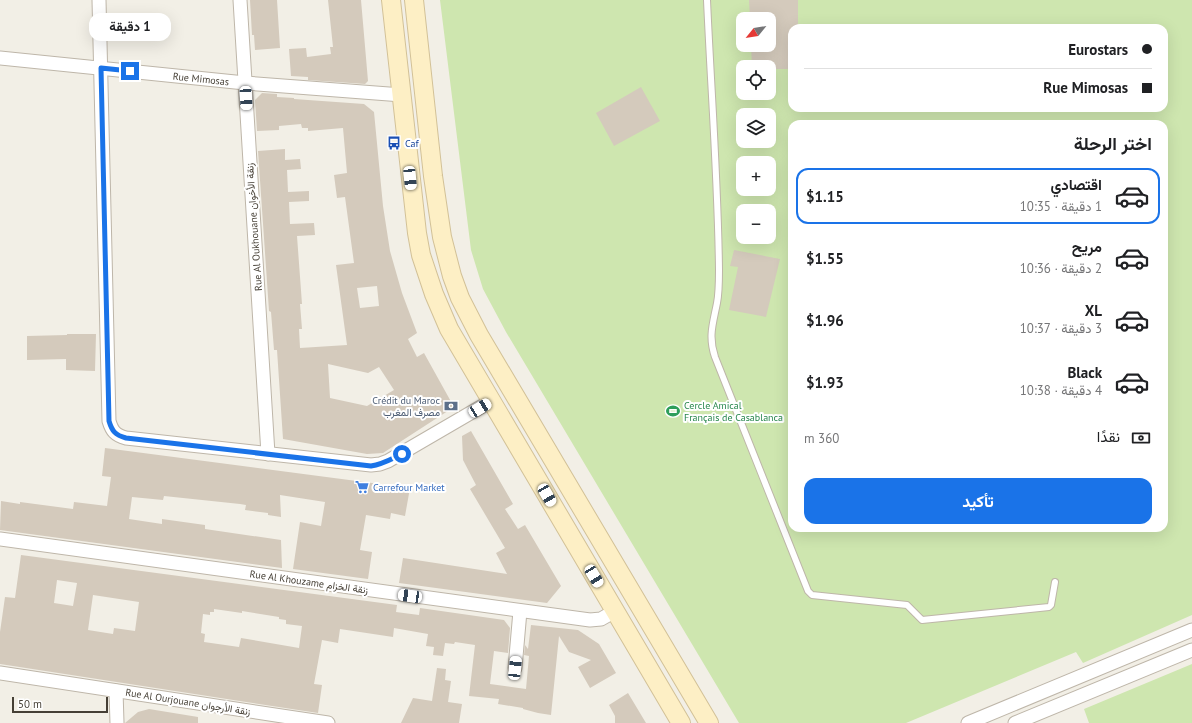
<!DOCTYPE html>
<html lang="ar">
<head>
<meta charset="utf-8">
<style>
  :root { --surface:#fff; --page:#f2f2f2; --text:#202124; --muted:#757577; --line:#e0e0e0; --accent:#1a73e8 }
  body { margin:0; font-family:"PT Sans",Vazirmatn,sans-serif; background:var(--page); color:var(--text); direction:rtl; height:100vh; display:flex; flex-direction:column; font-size:15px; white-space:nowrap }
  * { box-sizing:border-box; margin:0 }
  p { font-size:13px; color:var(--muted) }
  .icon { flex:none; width:22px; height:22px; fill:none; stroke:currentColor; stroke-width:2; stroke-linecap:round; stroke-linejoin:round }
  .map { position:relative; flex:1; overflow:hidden; direction:ltr }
  .sheet { position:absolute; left:788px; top:120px; width:380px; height:412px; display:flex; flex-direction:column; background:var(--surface); border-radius:12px; box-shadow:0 4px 16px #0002; direction:rtl }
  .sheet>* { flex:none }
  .guide { position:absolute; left:788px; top:24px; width:380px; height:88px; border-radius:12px; box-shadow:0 4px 16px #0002; direction:rtl; display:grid; align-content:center; height:88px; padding:0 16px; background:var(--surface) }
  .needle { width:26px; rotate:240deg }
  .tools { position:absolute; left:736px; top:12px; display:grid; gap:8px }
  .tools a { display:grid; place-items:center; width:40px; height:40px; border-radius:8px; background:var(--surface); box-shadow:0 4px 16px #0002; font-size:20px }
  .scale { position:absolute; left:12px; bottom:10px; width:96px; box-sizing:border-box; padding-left:4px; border:2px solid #453f35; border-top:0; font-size:11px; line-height:14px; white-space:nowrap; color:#453f35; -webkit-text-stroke:3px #fff; paint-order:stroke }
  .end { position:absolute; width:18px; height:18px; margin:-9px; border:5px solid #1a73e8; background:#fff; box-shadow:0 0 0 2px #fff }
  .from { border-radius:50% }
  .bubble { position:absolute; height:28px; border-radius:12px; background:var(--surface); box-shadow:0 4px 16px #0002; font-size:13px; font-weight:700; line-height:28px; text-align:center; direction:rtl }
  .car { position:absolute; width:12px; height:24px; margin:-12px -6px; border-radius:5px; box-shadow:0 0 3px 1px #0007; background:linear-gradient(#fff 24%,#345 0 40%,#fff 0 76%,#345 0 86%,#fff 0) }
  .guide b { display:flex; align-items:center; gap:14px; height:38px; font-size:15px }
  .guide b+b { border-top:1px solid var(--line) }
  .guide i { width:10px; height:10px; background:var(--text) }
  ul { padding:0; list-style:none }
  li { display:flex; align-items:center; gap:12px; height:56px; margin:0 8px 6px; padding:0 8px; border:2px solid transparent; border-radius:12px }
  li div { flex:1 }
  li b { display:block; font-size:15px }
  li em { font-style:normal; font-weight:700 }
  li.selected { border-color:var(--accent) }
  li>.icon { width:36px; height:36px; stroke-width:1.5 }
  h2 { padding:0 16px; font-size:18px; line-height:48px }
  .pay { display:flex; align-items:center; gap:10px; height:44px; padding:0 16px; font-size:15px }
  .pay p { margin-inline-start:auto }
  .button { display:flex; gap:8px; margin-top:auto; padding:8px 16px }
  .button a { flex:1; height:46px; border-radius:12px; background:var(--accent); color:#fff; font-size:16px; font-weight:700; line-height:46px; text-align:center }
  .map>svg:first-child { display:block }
</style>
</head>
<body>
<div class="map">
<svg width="1192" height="723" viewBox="0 0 1192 723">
  <rect width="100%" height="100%" fill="#f2efe6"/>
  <path fill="#cee6af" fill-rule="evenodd" d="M440 0H1192V615L1083 663 1076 652 906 723H739L506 332 483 289 471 250ZM743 19H769V45H743ZM792 28H1164V108H792ZM743 67H769V93H743ZM743 115H769V141H743ZM792 124H1164V528H792ZM743 163H769V189H743ZM743 211H769V237H743Z
    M1192 664V723H1089L1084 709Z"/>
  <path fill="#d4cabc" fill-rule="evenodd" d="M250 0H277L280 48 255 50 254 35H252Z
    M328 0H361L368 81 365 84 308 80V77L291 76 289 49 306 48 307 57 331 54 330 47H333Z
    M749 0H798V28H792V69H769V67H752L751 45H769V19H750Z
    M641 87 660 121 614 146 596 113Z
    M262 93 277 94V97L294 98V99L364 104 374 112 383 206 390 251 402 293 417 333 408 339 417 357 424 353 454 407 383 453 367 454 283 439 277 350H274L271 312 269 311 258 151 285 149V160L300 159 301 169 287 170 288 192 309 191V201L289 202 290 224 314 223 315 235 297 236 302 304H300L302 329H299L300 348 347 345 336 265 354 263 345 197 337 198 334 175 347 173 343 128 308 131V128H302L301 124 279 126V130L257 131 255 100ZM377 286 379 306 360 308 357 288ZM328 364 368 373 379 367 394 390 367 406 330 398Z
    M734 250 780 259 766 317 729 310 738 267 730 266Z
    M67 334H96L95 371 66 370V359L27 360V336L67 335Z
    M471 431 513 504 505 509 518 529 525 525 561 586 547 603 399 583 403 558 507 574 496 553 505 548 470 489 476 485 463 460 462 436Z
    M105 448 410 488 405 516 391 513 390 519 366 515 360 550 372 552 368 579 293 569 300 522 321 526 325 502 280 495 281 517 268 515V513L245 510 246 505 240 504 164 496 163 500 132 497 129 519 162 524V519L205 525V529L281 540 282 568 0 530 1 501 20 504V502L73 509 74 502 107 506 111 477 102 476Z
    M21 555 397 605 396 612 419 615 420 608 504 620 510 628 508 653 494 651 490 684 526 689 529 656 524 655 525 645 528 649 531 625 578 630 599 644 616 673 590 688 578 667 591 660 569 652 559 636 551 715 538 713 523 709V708L498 704 499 699 469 696 475 645 455 642 454 644 445 643 443 656 433 655 434 647 426 646 428 634 394 628 393 637 340 629 338 643 322 640 314 684 322 685 318 713 0 664V632L5 597 15 598ZM57 580 77 583 73 606 54 603ZM93 595 139 602 135 631 114 628 113 634 88 630ZM214 609 242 613V611L279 617V619L286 620V624L302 626 299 648 241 638 239 647 204 642 205 634 201 633 203 614 210 615V612H214Z
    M437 668 446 669 445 680 451 681 448 702 462 704 459 723H401L413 698 432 701Z
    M628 693 646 723H615V716L609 705Z
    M149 709 198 717V723H125L138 712Z"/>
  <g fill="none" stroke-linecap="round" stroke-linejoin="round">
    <g stroke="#beb6a9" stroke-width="8">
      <path id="service" d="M707 0C711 90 718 180 719 270 719 281 719 293 717 303 713 324 708 336 715 357L808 591 812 595 907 605 922 620 1049 607 1051 605 1055 582"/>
    </g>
    <g stroke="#beb6a9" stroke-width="15">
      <g id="minor">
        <path d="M99 0 109 421C112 431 115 435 126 438L371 465 380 464 388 461 491 401"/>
        <path d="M240 0 268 454"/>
        <path id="s1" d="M0 58 245 83 402 95"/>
        <path d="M0 539 590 620 601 619 615 611"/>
        <path d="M515 668 520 611"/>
        <path d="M0 673 328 723"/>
        <path d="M116 691 117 723"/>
        <path d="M968 723 1192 630"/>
        <path d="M1015 723 1192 650"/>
      </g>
    </g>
    <g stroke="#d2c197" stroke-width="20">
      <path id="secondary" d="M391 0 417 233 421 255 434 294 449 329 681 723
        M414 0 433 176 442 237 452 276 460 298 479 335 709 723"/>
    </g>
    <use href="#service" stroke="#fff" stroke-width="6"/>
    <use href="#minor" stroke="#fff" stroke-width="13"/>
    <use href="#secondary" stroke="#fdefc5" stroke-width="18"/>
  </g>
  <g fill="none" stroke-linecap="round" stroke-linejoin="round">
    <path stroke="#1a73e8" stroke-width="5" d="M130 71 101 68 109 421C112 431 115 435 126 438L371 466C383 464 391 459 402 454"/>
  </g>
  <defs>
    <g id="bus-bare" transform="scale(1.08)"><path d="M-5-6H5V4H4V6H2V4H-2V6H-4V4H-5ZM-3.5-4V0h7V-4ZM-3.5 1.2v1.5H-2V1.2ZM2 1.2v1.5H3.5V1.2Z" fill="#1a4fb4" stroke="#fff" stroke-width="2.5" paint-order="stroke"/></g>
    <g id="bank-bare" transform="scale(1.08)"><path d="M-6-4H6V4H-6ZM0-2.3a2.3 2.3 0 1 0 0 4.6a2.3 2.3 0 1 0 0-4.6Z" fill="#5c6f8a" stroke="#fff" stroke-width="2.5" paint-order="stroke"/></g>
    <g id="stadium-bare" transform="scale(1.08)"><path d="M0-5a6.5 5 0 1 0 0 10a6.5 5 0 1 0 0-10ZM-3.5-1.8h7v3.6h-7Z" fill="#2e9e5b" stroke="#fff" stroke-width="2.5" paint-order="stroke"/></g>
    <g id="supermarket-bare" transform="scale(1.08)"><path d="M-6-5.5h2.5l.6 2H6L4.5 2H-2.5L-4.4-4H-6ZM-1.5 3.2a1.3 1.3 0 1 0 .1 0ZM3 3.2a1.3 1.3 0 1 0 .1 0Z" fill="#3f7fe0" stroke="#fff" stroke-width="2.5" paint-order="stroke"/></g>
  </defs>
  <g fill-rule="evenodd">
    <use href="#bus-bare" x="394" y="143"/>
    <use href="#bank-bare" x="451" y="406"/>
    <use href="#stadium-bare" x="673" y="411"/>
    <use href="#supermarket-bare" x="362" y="487"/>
  </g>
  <g text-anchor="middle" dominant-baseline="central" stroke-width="4" stroke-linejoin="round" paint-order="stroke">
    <g font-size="10" fill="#453f35" stroke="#fff">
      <text stroke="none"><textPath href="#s1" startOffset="202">Rue Mimosas</textPath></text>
      <text transform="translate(254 227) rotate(-94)">Rue Al Oukhouane زنقة الأخوان</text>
      <text transform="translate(309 582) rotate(8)">Rue Al Khouzame زنقة الخزام</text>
      <text transform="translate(188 702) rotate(9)">Rue Al Ourjouane زنقة الأرجوان</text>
    </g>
    <g font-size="10" fill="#164399" stroke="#fff" text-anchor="start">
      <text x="405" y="143">Caf</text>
    </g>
    <g font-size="10" fill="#4e5e75" stroke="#fff" text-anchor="end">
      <text x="440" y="400">Crédit du Maroc<tspan x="440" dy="12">مصرف المغرب</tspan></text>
    </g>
    <g font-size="10" fill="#27864d" stroke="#fff" text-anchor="start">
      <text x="684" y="405">Cercle Amical<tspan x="684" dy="12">Français de Casablanca</tspan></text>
    </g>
    <g font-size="10" fill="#366cbe" stroke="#fff" text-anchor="start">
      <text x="373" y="487">Carrefour Market</text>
    </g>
  </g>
</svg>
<div class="tools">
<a><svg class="needle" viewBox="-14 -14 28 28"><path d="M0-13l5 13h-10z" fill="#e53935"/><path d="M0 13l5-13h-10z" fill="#757577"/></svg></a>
<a><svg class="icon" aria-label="locate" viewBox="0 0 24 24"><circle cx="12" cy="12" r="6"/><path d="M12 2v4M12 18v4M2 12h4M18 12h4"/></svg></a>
<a><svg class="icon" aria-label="layers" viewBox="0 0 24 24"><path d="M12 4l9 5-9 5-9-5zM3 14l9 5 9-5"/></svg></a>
<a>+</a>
<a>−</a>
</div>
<div class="scale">50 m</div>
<i class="end from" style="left:402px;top:454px"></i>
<i class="end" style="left:130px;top:71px"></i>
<div class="bubble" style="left:89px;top:13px;width:82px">1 دقيقة</div>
<i class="car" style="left:246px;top:98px;rotate:177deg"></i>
<i class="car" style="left:410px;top:178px;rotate:174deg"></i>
<i class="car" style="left:480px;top:408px;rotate:59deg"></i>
<i class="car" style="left:547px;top:495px;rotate:150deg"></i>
<i class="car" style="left:594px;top:576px;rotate:149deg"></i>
<i class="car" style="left:410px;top:596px;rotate:278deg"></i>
<i class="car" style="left:515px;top:668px;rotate:6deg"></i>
<div class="guide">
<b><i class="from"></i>Eurostars</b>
<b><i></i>Rue Mimosas</b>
</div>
<section class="sheet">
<h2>اختر الرحلة</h2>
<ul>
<li class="selected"><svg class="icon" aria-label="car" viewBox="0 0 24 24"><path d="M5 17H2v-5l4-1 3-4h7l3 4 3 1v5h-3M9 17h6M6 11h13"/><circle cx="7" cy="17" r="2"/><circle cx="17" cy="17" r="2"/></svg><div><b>اقتصادي</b><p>1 دقيقة · 10:35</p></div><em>$1.15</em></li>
<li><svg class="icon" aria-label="car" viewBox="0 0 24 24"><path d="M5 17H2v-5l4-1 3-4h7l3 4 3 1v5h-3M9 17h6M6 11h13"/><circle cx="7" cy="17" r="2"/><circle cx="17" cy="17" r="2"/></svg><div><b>مريح</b><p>2 دقيقة · 10:36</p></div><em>$1.55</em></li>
<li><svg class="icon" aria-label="car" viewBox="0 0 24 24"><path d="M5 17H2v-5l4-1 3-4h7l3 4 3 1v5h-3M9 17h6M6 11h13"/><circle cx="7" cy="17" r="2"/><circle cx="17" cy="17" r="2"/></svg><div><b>XL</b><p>3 دقيقة · 10:37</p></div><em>$1.96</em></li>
<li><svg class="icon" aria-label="car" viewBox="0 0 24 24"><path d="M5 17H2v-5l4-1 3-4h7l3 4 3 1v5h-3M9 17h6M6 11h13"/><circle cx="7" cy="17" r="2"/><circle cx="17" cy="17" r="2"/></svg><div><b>Black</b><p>4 دقيقة · 10:38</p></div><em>$1.93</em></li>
</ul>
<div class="pay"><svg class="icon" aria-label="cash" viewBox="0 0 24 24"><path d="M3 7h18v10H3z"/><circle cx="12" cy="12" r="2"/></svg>نقدًا<p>360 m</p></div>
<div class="button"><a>تأكيد</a></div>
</section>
</div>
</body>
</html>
